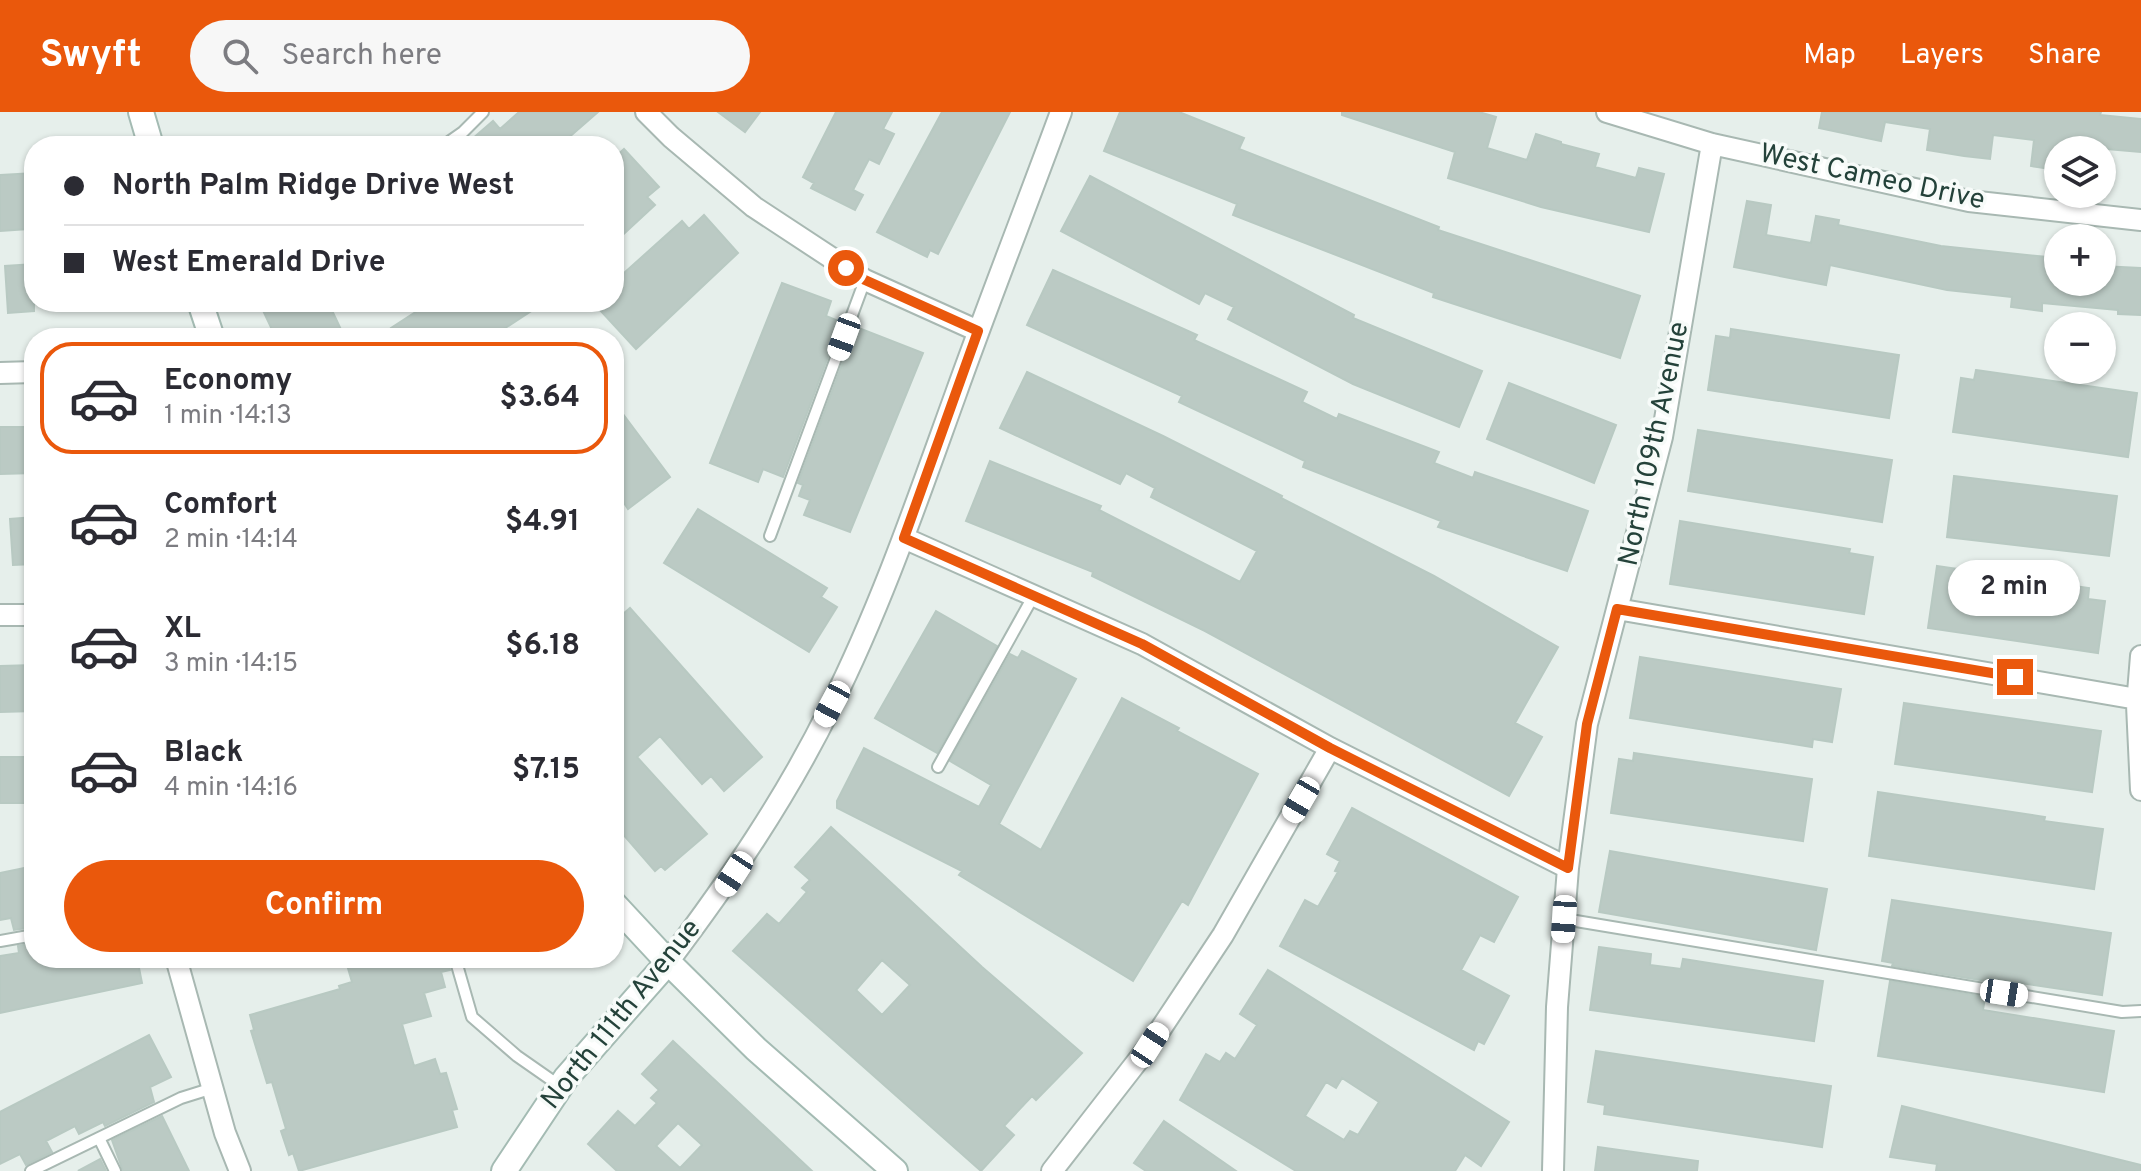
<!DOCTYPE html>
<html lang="en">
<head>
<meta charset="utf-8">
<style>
  :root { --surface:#fff; --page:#f7f7f7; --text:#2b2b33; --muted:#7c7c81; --line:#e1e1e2; --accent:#ea580c }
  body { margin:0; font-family:Overpass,sans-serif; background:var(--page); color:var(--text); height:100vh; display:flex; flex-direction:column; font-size:30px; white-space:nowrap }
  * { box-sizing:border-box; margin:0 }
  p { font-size:26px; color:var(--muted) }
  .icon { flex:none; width:44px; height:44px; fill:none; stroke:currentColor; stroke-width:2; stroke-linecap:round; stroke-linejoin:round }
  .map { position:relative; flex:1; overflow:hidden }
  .details { position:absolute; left:24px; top:216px; width:600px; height:640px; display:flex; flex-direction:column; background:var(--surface); border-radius:32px; box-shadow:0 2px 6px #0004 }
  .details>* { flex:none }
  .hud { position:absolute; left:24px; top:24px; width:600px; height:176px; border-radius:32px; box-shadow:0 2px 6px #0004; display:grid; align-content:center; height:176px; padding:0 40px; background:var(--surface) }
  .controls { position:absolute; left:2044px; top:24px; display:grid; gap:16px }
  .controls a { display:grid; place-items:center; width:72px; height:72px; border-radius:50%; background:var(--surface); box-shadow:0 2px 6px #0004; font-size:40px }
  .end { position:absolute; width:36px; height:36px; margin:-18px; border:10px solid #ea580c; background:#fff; box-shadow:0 0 0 4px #fff }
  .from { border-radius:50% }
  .bubble { position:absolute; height:56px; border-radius:28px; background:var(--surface); box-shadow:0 2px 6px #0004; font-size:26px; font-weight:700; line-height:56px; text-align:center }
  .car { position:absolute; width:24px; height:48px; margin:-24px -12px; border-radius:10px; box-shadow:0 0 6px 2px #0007; background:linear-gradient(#fff 24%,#345 0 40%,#fff 0 76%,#345 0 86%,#fff 0) }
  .hud b { display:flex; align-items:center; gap:28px; height:76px; font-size:30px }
  .hud b+b { border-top:2px solid var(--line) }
  .hud i { width:20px; height:20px; background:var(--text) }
  ul { padding:14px 0 0; list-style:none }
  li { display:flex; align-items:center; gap:24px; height:112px; margin:0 16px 12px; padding:0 24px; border:4px solid transparent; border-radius:32px }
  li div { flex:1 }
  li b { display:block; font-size:30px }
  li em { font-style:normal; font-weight:700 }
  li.active { border-color:var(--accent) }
  li>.icon { width:72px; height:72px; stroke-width:1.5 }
  .primary-button { display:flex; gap:16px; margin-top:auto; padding:16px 40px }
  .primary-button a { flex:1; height:92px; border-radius:48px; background:var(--accent); color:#fff; font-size:32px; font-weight:700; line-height:92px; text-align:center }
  header { display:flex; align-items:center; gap:48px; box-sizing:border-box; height:112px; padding:0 40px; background:var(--accent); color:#fff }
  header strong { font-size:38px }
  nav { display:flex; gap:44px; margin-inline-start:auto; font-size:28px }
  .search { width:560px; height:72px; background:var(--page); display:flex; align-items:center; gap:20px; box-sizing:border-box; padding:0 28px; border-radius:44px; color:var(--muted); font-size:30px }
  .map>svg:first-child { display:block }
</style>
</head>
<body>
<header>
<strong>Swyft</strong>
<div class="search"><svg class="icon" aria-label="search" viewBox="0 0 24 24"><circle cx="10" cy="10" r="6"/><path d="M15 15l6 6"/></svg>Search here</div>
<nav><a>Map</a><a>Layers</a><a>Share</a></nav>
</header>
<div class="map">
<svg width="2141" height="1059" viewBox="0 0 2141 1059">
  <rect width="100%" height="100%" fill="#e6efeb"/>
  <path fill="#bbcac4" stroke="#b8c9c2" stroke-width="2" fill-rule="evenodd" d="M519 0H598L559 34H464L493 9 500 17Z
    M718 0H760L745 20Z
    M836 0H892L883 17 894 22 879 52 869 47 853 78 863 83 855 98 811 76 814 71 803 65Z
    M942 0H1010L938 142 930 138 927 145 877 120Z
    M1120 0H1179L1244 26 1239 37 1439 115 1438 118 1640 184 1620 246 1433 185 1434 181 1233 103 1237 92 1104 39Z
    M1342 0H1479L1496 5 1487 36 1527 48 1536 22 1561 30V32L1599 42 1595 55 1636 66 1639 56 1664 62 1649 120 1541 95 1448 66 1455 40 1342 3Z
    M1822 0H2101L2100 3 2141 7V40L2095 36 2058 38V58L2031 54 2034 28 1993 23 1990 47 1964 44 1927 38 1930 17 1885 10 1881 29 1819 16Z
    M624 37 659 75 647 85 655 93 614 131V46Z
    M34 61V107L27 108 28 117 0 119V63Z
    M1090 64 1354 203 1353 206 1482 259 1459 315 1353 272 1228 207 1234 195 1205 181 1199 192 1061 119Z
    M1747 89 1771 93 1766 123 1811 131 1816 104 1839 108 1838 113 1941 134 2047 145V150H2058V170H2102V154L2141 156V203L2118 202V198L2042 191V199L2011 195 2012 185 1947 178 1830 153 1826 173 1734 155Z
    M704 103 738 141 636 237 600 198 609 190H614V170L682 109 689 117Z
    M34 152V199L8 201 5 154Z
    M1053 158 1197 223 1194 228 1307 280 1302 290 1337 307 1339 302 1439 340 1434 351 1473 366 1475 360 1588 399 1567 459 1438 415 1441 409 1303 355 1305 349 1179 290 1182 284 1027 213Z
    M782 171 831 189 826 204 841 210 783 365 763 357 758 370 710 351Z
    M259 190H328L345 226H276Z
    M431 190H545L490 226H484L480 219 469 226H398L391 216Z
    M856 215 923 241 850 420 804 403 810 388 799 384 803 373 798 371Z
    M1731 217 1899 243 1889 306 1708 278 1716 224 1730 226Z
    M1976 258 2137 281 2128 345 1953 320 1961 266 1974 268Z
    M1027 260 1163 324 1282 384 1281 386 1434 464 1558 535 1515 611 1542 625 1509 684 1205 519 1092 464 1093 460 966 409 990 349 1101 394 1099 398 1240 470 1257 439 1151 385 1155 376 1126 361 1120 372 1000 316Z
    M1509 271 1616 313 1594 371 1487 327Z
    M614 290 670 365 628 397 624 391 614 399Z
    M0 315H34V361L0 362Z
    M1698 318 1892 348 1882 410 1688 379Z
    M1954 364 2117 384 2109 444 1947 425Z
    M698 397 827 476 821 485 837 495 809 540 664 451Z
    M34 405V452L13 453 10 407Z
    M1680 409 1850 437 1849 441 1873 445 1864 502 1670 472Z
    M1937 454 2089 476 2088 487 2105 489 2098 541 1928 516Z
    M630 496 762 645 724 679 711 664 702 672 660 624 637 645 707 722 665 758 661 754 655 759 614 712V510Z
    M936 499 997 534 937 641 875 606Z
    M1022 539 1076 567 999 712 1041 738 1122 586 1179 616 1177 619 1258 662 1188 793 1182 789 1133 869 959 763 962 759 837 696V689L864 636 979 695 991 673 950 649 1010 542 1018 546Z
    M1640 545 1841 577 1832 630 1813 627 1812 635 1630 606Z
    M34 553V599L0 600V554Z
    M1904 591 2101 619 2092 680 1895 652Z
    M1634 641 1812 667 1803 729 1611 701 1619 647 1633 649Z
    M0 645H34V691H0Z
    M1878 680 2045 705 2044 709 2103 717 2094 777 1869 744Z
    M1352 696 1518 785 1494 830 1480 823 1461 858 1509 884 1484 932 1478 929 1474 938 1280 834 1305 788 1318 795 1338 760 1335 759 1340 749 1327 742Z
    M831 715 982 855 1082 941 1036 988 1032 984 1004 1014 1014 1023 981 1059 733 839 767 802 779 812 807 780 802 776 810 768 795 755ZM882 848 910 873 882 903 856 878Z
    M1610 739 1827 777 1816 838 1599 800Z
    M34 754V815L14 818 11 806 0 808V761Z
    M1892 788 2111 821 2102 883 1987 866V869L1892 854 1893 851 1882 849Z
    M34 831V846H137L142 871 0 901V844L19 841 18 834Z
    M1599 835 1651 842 1650 853 1681 857 1683 847 1823 869 1814 929 1590 898Z
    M345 846H447L450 858 441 860 445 875 424 881 431 904 402 912 414 954 435 947 440 962 446 961 457 997 452 998 457 1015 299 1059 293 1041 289 1043 281 1019 286 1017 272 970 267 971 251 919 254 918 250 903 340 877 339 874 352 870Z
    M1268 858 1509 1010 1481 1054 1465 1043 1455 1059H1296L1180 988 1206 942 1220 950 1226 941 1235 947 1257 913 1240 902ZM1342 966 1379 990 1358 1023 1350 1019 1344 1028 1305 1004 1326 970 1336 976Z
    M1890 869 1985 885 1983 898 2114 919 2104 980 1878 944Z
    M149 923 171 965 150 975 154 990 105 1014 103 1010 79 1022 75 1014 46 1029 52 1040 26 1053 20 1042 0 1052V1000Z
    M673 929 812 1059H617L588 1032 618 999 635 1014 657 991 651 986 659 978 642 962ZM678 1011 702 1033 680 1056 656 1034Z
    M1596 939 1831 974 1822 1035 1604 1002 1605 993 1588 990Z
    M1902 994 2141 1053V1059H1936L1937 1052 1890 1045Z
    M162 1004 189 1059H123L112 1028Z
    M1164 1009 1236 1059H1146L1134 1051Z
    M1598 1035 1698 1049 1697 1059H1595Z
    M100 1047 106 1059H78Z"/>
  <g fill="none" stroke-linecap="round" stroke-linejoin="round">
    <g stroke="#a8b8b2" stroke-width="14">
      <path id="lane" d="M443 34 463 20 483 0
        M770 424 865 168
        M938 655 1034 483
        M1564 807 2122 900 2141 899
        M0 829 34 823
        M455 846 472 905 517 944 560 974
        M99 1026 115 1059
        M31 1059 181 986 213 976"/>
    </g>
    <g stroke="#a8b8b2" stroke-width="24">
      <path id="street" d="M646 0 671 25 754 95 865 168 978 219
        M1607 0 1712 32 1969 89 2141 108
        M0 261 34 260
        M904 426 1142 532 1330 636 1568 756
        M1617 497 2137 587
        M0 503H34
        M2141 544 2137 593 2141 678
        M176 846 225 1021 240 1059
        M668 850C729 769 786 686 831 594 881 494 917 389 955 284 989 189 1026 95 1061 0
        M1052 1059 1150 933 1223 823 1330 636
        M1553 1059 1557 895 1568 756 1587 612 1662 325 1712 32"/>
    </g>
    <g stroke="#a4bbb3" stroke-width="28">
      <path id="secondary" d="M141 0 151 34
        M200 190 212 226
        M614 792 668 850 756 937 895 1059
        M504 1059 566 966 668 850"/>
    </g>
    <use href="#lane" stroke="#fff" stroke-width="10"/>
    <use href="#street" stroke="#fff" stroke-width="20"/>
    <use href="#secondary" stroke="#fff" stroke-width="24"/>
  </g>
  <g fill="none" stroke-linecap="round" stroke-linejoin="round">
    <path stroke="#ea580c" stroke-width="10" d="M846 156 865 168 978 219 904 426 1142 532 1330 636 1568 756 1587 612 1617 497 2015 565"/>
  </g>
  <g text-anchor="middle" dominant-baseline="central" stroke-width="7" stroke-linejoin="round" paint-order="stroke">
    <g font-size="28" fill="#24423a" stroke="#f7fbf9">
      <text transform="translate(1872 66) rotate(12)">West Cameo Drive</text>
      <text transform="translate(1655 332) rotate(-78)">North 109th Avenue</text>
      <text transform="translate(622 903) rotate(-51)">North 111th Avenue</text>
    </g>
  </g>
</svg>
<div class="controls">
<a><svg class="icon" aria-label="layers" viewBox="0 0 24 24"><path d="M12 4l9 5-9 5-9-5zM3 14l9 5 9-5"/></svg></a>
<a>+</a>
<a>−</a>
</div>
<i class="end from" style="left:846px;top:156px"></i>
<i class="end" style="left:2015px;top:565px"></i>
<div class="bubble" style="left:1948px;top:448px;width:132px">2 min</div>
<i class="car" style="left:844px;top:225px;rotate:200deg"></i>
<i class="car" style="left:832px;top:592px;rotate:208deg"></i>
<i class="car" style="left:1301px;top:688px;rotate:210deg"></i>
<i class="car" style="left:734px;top:762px;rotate:213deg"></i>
<i class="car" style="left:1564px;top:807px;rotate:184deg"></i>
<i class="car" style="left:2004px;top:881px;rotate:99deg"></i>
<i class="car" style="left:1150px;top:933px;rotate:33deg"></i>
<div class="hud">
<b><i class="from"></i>North Palm Ridge Drive West</b>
<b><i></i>West Emerald Drive</b>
</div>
<section class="details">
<ul>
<li class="active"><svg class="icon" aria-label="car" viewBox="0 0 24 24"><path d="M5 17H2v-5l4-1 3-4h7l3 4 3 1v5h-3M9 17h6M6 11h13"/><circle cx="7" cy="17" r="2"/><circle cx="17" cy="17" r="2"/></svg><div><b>Economy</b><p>1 min · 14:13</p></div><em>$3.64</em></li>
<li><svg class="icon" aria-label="car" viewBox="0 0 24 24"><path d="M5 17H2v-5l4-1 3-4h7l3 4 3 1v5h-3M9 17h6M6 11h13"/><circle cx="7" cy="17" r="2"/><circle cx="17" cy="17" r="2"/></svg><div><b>Comfort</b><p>2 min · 14:14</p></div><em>$4.91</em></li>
<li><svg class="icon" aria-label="car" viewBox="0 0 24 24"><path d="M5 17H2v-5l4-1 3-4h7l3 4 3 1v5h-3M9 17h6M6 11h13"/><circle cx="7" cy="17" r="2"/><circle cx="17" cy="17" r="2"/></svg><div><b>XL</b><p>3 min · 14:15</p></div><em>$6.18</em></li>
<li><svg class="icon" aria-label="car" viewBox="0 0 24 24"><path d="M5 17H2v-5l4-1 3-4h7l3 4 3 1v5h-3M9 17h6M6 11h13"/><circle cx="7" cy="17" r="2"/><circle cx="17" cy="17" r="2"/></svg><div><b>Black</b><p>4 min · 14:16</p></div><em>$7.15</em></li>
</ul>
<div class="primary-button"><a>Confirm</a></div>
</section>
</div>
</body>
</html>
